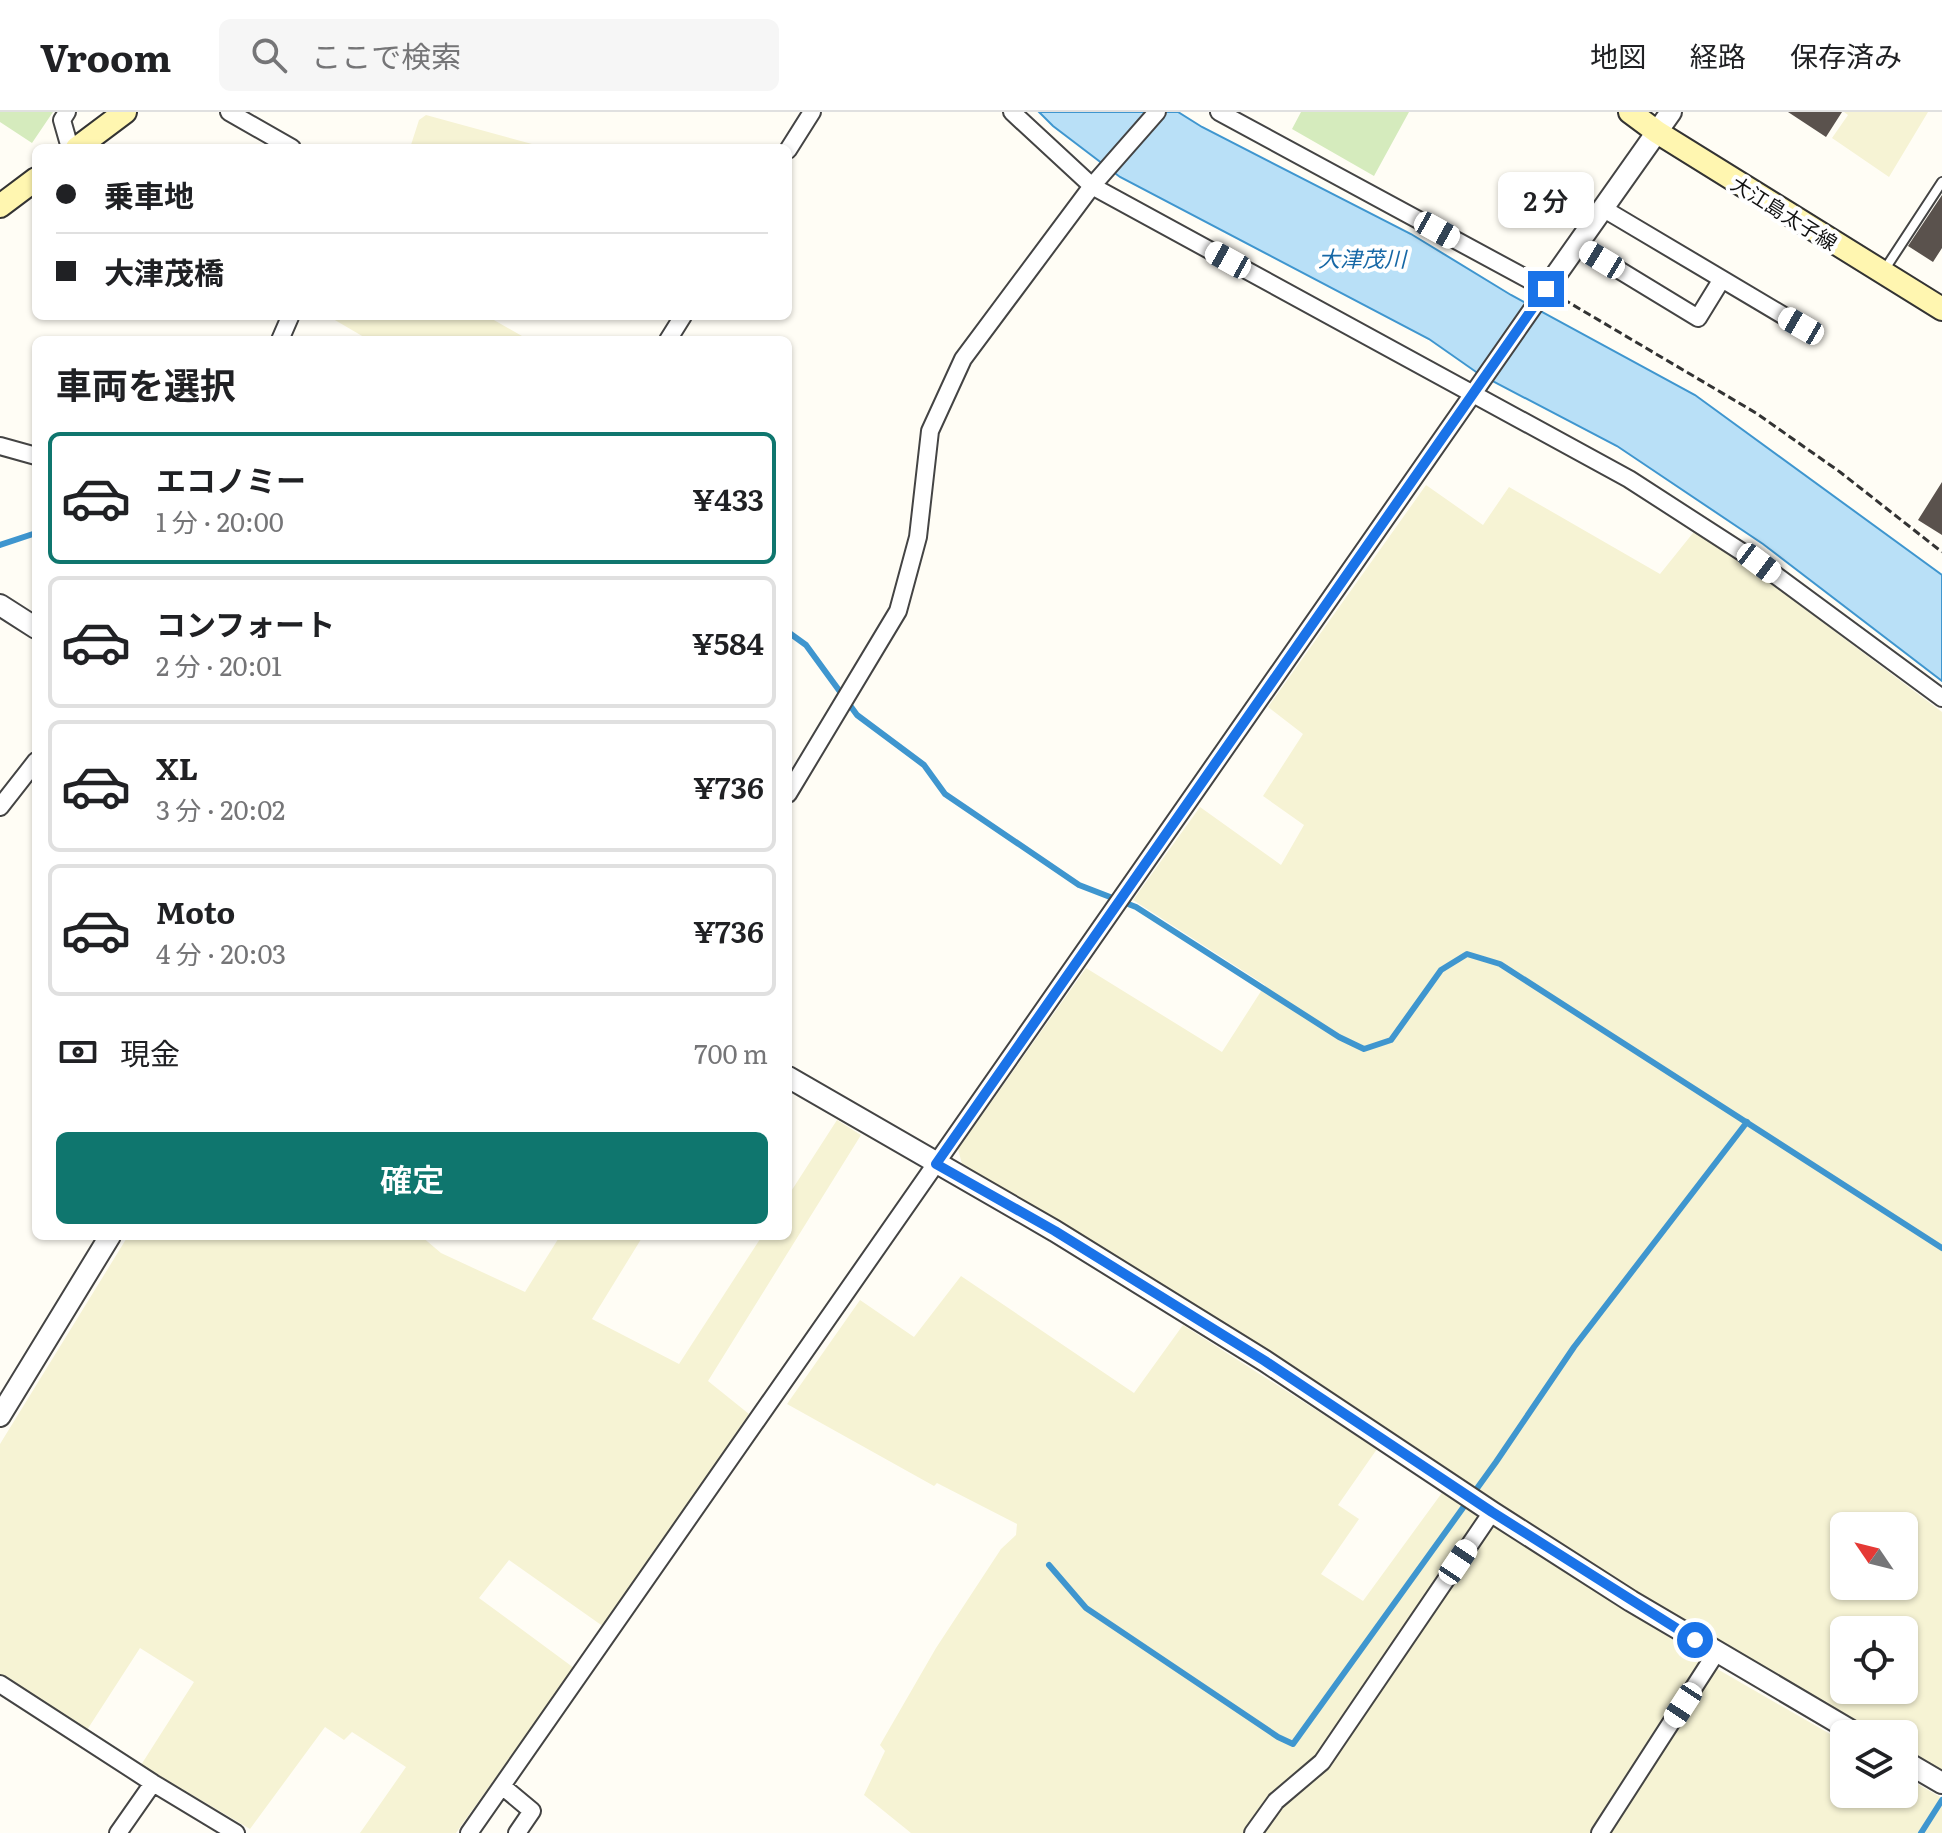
<!DOCTYPE html>
<html lang="ja">
<head>
<meta charset="utf-8">
<style>
  :root { --surface:#fff; --page:#f6f6f6; --text:#202124; --muted:#757577; --line:#e0e0e0; --accent:#0f766e }
  body { margin:0; font-family:Literata,"Noto Sans JP",serif; background:var(--page); color:var(--text); height:100vh; display:flex; flex-direction:column; font-size:30px; white-space:nowrap }
  * { box-sizing:border-box; margin:0 }
  p { font-size:26px; color:var(--muted) }
  .icon { flex:none; width:44px; height:44px; fill:none; stroke:currentColor; stroke-width:2; stroke-linecap:round; stroke-linejoin:round }
  .map { position:relative; flex:1; overflow:hidden }
  .sheet { position:absolute; left:32px; top:224px; width:760px; height:904px; display:flex; flex-direction:column; background:var(--surface); border-radius:12px; box-shadow:0 2px 6px #0004 }
  .sheet>* { flex:none }
  .top-card { position:absolute; left:32px; top:32px; width:760px; height:176px; border-radius:12px; box-shadow:0 2px 6px #0004; display:grid; align-content:center; height:176px; padding:0 24px; background:var(--surface) }
  .needle { width:52px; rotate:305deg }
  .tools { position:absolute; left:1830px; top:1400px; display:grid; gap:16px }
  .tools a { display:grid; place-items:center; width:88px; height:88px; border-radius:12px; background:var(--surface); box-shadow:0 2px 6px #0004; font-size:40px }
  .end { position:absolute; width:36px; height:36px; margin:-18px; border:10px solid #1a73e8; background:#fff; box-shadow:0 0 0 4px #fff }
  .from { border-radius:50% }
  .bubble { position:absolute; height:56px; border-radius:12px; background:var(--surface); box-shadow:0 2px 6px #0004; font-size:26px; font-weight:600; line-height:56px; text-align:center }
  .car { position:absolute; width:24px; height:48px; margin:-24px -12px; border-radius:10px; box-shadow:0 0 6px 2px #0007; background:linear-gradient(#fff 24%,#345 0 40%,#fff 0 76%,#345 0 86%,#fff 0) }
  .top-card b { display:flex; align-items:center; gap:28px; height:76px; font-size:30px }
  .top-card b+b { border-top:2px solid var(--line) }
  .top-card i { width:20px; height:20px; background:var(--text) }
  ul { padding:0; list-style:none }
  li { display:flex; align-items:center; gap:24px; height:132px; margin:0 16px 12px; padding:0 8px; border:4px solid var(--line); border-radius:12px }
  li div { flex:1 }
  li b { display:block; font-size:30px }
  li em { font-style:normal; font-weight:600 }
  li.active { border-color:var(--accent) }
  li>.icon { width:72px; height:72px; stroke-width:1.5 }
  h2 { padding:0 24px; font-size:36px; line-height:96px }
  .pay { display:flex; align-items:center; gap:20px; height:88px; padding:0 24px; font-size:30px }
  .pay p { margin-inline-start:auto }
  .cta { display:flex; gap:16px; margin-top:auto; padding:16px 24px }
  .cta a { flex:1; height:92px; border-radius:12px; background:var(--accent); color:#fff; font-size:32px; font-weight:600; line-height:92px; text-align:center }
  header { display:flex; align-items:center; gap:48px; box-sizing:border-box; height:112px; padding:0 40px; background:var(--surface); border-bottom:2px solid var(--line) }
  header strong { font-size:38px }
  nav { display:flex; gap:44px; margin-inline-start:auto; font-size:28px }
  .search { width:560px; height:72px; background:var(--page); display:flex; align-items:center; gap:20px; box-sizing:border-box; padding:0 28px; border-radius:12px; color:var(--muted); font-size:30px }
  .map>svg:first-child { display:block }
</style>
</head>
<body>
<header>
<strong>Vroom</strong>
<div class="search"><svg class="icon" aria-label="search" viewBox="0 0 24 24"><circle cx="10" cy="10" r="6"/><path d="M15 15l6 6"/></svg>ここで検索</div>
<nav><a>地図</a><a>経路</a><a>保存済み</a></nav>
</header>
<div class="map">
<svg width="1942" height="1721" viewBox="0 0 1942 1721">
  <rect width="100%" height="100%" fill="#fffdf5"/>
  <path fill="#f6f3d4" fill-rule="evenodd" d="M1844 0H1928L1889 65 1832 26 1848 3Z
    M426 3 532 32V36H410L419 8Z
    M328 204H487L529 228H369Z
    M1426 373 1483 413 1509 375 1660 462 1697 416 1942 600V1660L1904 1638V1622H1876L1659 1497 1323 1278 963 1056 958 1037 1086 856 1222 940 1265 873 1133 788 1200 695 1281 753 1304 713 1263 684 1303 622 1268 595ZM1844 1414H1904V1474H1844ZM1844 1518H1904V1578H1844Z
    M837 1008 861 1023 708 1269 749 1302 604 1515 509 1448 479 1486 574 1556 456 1721H360L406 1655 352 1620 344 1628 325 1615 250 1717 141 1653 194 1570 140 1536 87 1618 0 1563V1332L128 1124H421L441 1141 525 1180 560 1124H643L592 1207 679 1252 762 1124H788V1084Z
    M961 1164 1134 1281 1183 1213 1377 1337 1338 1393 1359 1407 1321 1462 1363 1489 1444 1378 1719 1558 1844 1630V1682H1904V1664L1942 1686V1721H911L864 1683 885 1639 880 1633 936 1536 1001 1437 1016 1423 1017 1412 937 1371 934 1374 787 1292 860 1188 914 1225Z"/>
  <path fill="#d5ebbd" d="M0 0H53L32 31 0 10Z
    M1301 0H1409L1374 64 1292 17Z"/>
  <path fill="#b9e0f7" stroke="#3f96cf" stroke-width="2" d="M1039 0H1178L1202 15 1411 122 1511 183 1695 283 1942 463V569L1763 432 1617 334 1479 262 1429 227 1120 65 1053 14Z"/>
  <g fill="none" stroke-linecap="round" stroke-linejoin="round">
    <path stroke="#3f96cf" stroke-width="6" d="M0 433 36 421
      M788 520 806 533 857 603 924 653 945 682 1079 773 1136 795 1339 925 1364 937 1391 928 1441 858 1467 842 1500 852 1942 1136
      M1049 1453 1086 1496 1278 1625 1293 1632 1496 1350 1574 1235 1747 1010
      M1921 1721 1942 1688"/>
  </g>
  <path fill="#5a524d" d="M1788 0H1842L1826 25Z
    M1942 83V136L1933 150 1908 134Z
    M1942 370V423L1918 408Z"/>
  <g fill="none" stroke-linecap="round" stroke-linejoin="round">
    <g stroke="#444" stroke-width="12">
      <path id="service" d="M1883 160 1942 70"/>
    </g>
    <g stroke="#444" stroke-width="20">
      <path id="minor" d="M67 0 62 8 70 36
        M229 0 292 36
        M1012 0 1092 74 1629 367 1759 451 1942 586
        M788 38 812 0
        M1604 97 1801 214
        M1578 133 1698 206 1722 167
        M280 228 290 205 288 204
        M668 228 683 204
        M0 334 36 344
        M788 682 898 499 918 425 930 319 963 247 1092 74 1157 0
        M0 695 36 649
        M0 1572 153 1671 236 1721
        M502 1674 532 1699 517 1721
        M118 1721 153 1671
        M469 1721 1546 177 1219 0
        M1253 1721 1276 1689 1322 1650 1492 1400
        M1600 1721 1716 1541"/>
    </g>
    <g stroke="#444" stroke-width="24">
      <path id="tertiary" d="M1546 177 1671 0
        M0 493 36 516
        M788 965 1055 1119 1265 1249 1492 1400 1631 1489 1857 1622
        M0 1304 110 1124
        M1904 1649 1942 1671"/>
    </g>
    <g stroke="#333" stroke-width="26">
      <path id="secondary" d="M1630 0 1657 20 1942 197
        M77 36 125 0
        M0 94 36 67"/>
    </g>
    <path stroke="#333" stroke-width="3" stroke-dasharray="8 4" stroke-linecap="butt" d="M1563 187 1756 301 1840 360 1942 440"/>
    <use href="#service" stroke="#fff" stroke-width="8"/>
    <use href="#minor" stroke="#fff" stroke-width="16"/>
    <use href="#tertiary" stroke="#fff" stroke-width="20"/>
    <use href="#secondary" stroke="#fff6b0" stroke-width="22"/>
  </g>
  <g fill="none" stroke-linecap="round" stroke-linejoin="round">
    <path stroke="#1a73e8" stroke-width="10" d="M1546 177 936 1052 1055 1119 1265 1249 1492 1400 1695 1528"/>
  </g>
  <g text-anchor="middle" dominant-baseline="central" stroke-width="8" stroke-linejoin="round" paint-order="stroke">
    <g font-size="20" fill="#111" stroke="#fff">
      <text transform="translate(1785 100) rotate(32)">大江島太子線</text>
    </g>
    <g font-size="22" font-style="italic" fill="#1768a6" stroke="#fff">
      <text x="1362" y="145">大津茂川</text>
    </g>
  </g>
</svg>
<div class="tools">
<a><svg class="needle" viewBox="-14 -14 28 28"><path d="M0-13l5 13h-10z" fill="#e53935"/><path d="M0 13l5-13h-10z" fill="#757577"/></svg></a>
<a><svg class="icon" aria-label="locate" viewBox="0 0 24 24"><circle cx="12" cy="12" r="6"/><path d="M12 2v4M12 18v4M2 12h4M18 12h4"/></svg></a>
<a><svg class="icon" aria-label="layers" viewBox="0 0 24 24"><path d="M12 4l9 5-9 5-9-5zM3 14l9 5 9-5"/></svg></a>
</div>
<i class="end from" style="left:1695px;top:1528px"></i>
<i class="end" style="left:1546px;top:177px"></i>
<div class="bubble" style="left:1498px;top:60px;width:96px">2 分</div>
<i class="car" style="left:1437px;top:118px;rotate:119deg"></i>
<i class="car" style="left:1228px;top:148px;rotate:299deg"></i>
<i class="car" style="left:1602px;top:148px;rotate:301deg"></i>
<i class="car" style="left:1801px;top:214px;rotate:300deg"></i>
<i class="car" style="left:1759px;top:451px;rotate:127deg"></i>
<i class="car" style="left:1458px;top:1450px;rotate:34deg"></i>
<i class="car" style="left:1683px;top:1593px;rotate:213deg"></i>
<div class="top-card">
<b><i class="from"></i>乗車地</b>
<b><i></i>大津茂橋</b>
</div>
<section class="sheet">
<h2>車両を選択</h2>
<ul>
<li class="active"><svg class="icon" aria-label="car" viewBox="0 0 24 24"><path d="M5 17H2v-5l4-1 3-4h7l3 4 3 1v5h-3M9 17h6M6 11h13"/><circle cx="7" cy="17" r="2"/><circle cx="17" cy="17" r="2"/></svg><div><b>エコノミー</b><p>1 分 · 20:00</p></div><em>¥433</em></li>
<li><svg class="icon" aria-label="car" viewBox="0 0 24 24"><path d="M5 17H2v-5l4-1 3-4h7l3 4 3 1v5h-3M9 17h6M6 11h13"/><circle cx="7" cy="17" r="2"/><circle cx="17" cy="17" r="2"/></svg><div><b>コンフォート</b><p>2 分 · 20:01</p></div><em>¥584</em></li>
<li><svg class="icon" aria-label="car" viewBox="0 0 24 24"><path d="M5 17H2v-5l4-1 3-4h7l3 4 3 1v5h-3M9 17h6M6 11h13"/><circle cx="7" cy="17" r="2"/><circle cx="17" cy="17" r="2"/></svg><div><b>XL</b><p>3 分 · 20:02</p></div><em>¥736</em></li>
<li><svg class="icon" aria-label="car" viewBox="0 0 24 24"><path d="M5 17H2v-5l4-1 3-4h7l3 4 3 1v5h-3M9 17h6M6 11h13"/><circle cx="7" cy="17" r="2"/><circle cx="17" cy="17" r="2"/></svg><div><b>Moto</b><p>4 分 · 20:03</p></div><em>¥736</em></li>
</ul>
<div class="pay"><svg class="icon" aria-label="cash" viewBox="0 0 24 24"><path d="M3 7h18v10H3z"/><circle cx="12" cy="12" r="2"/></svg>現金<p>700 m</p></div>
<div class="cta"><a>確定</a></div>
</section>
</div>
</body>
</html>
